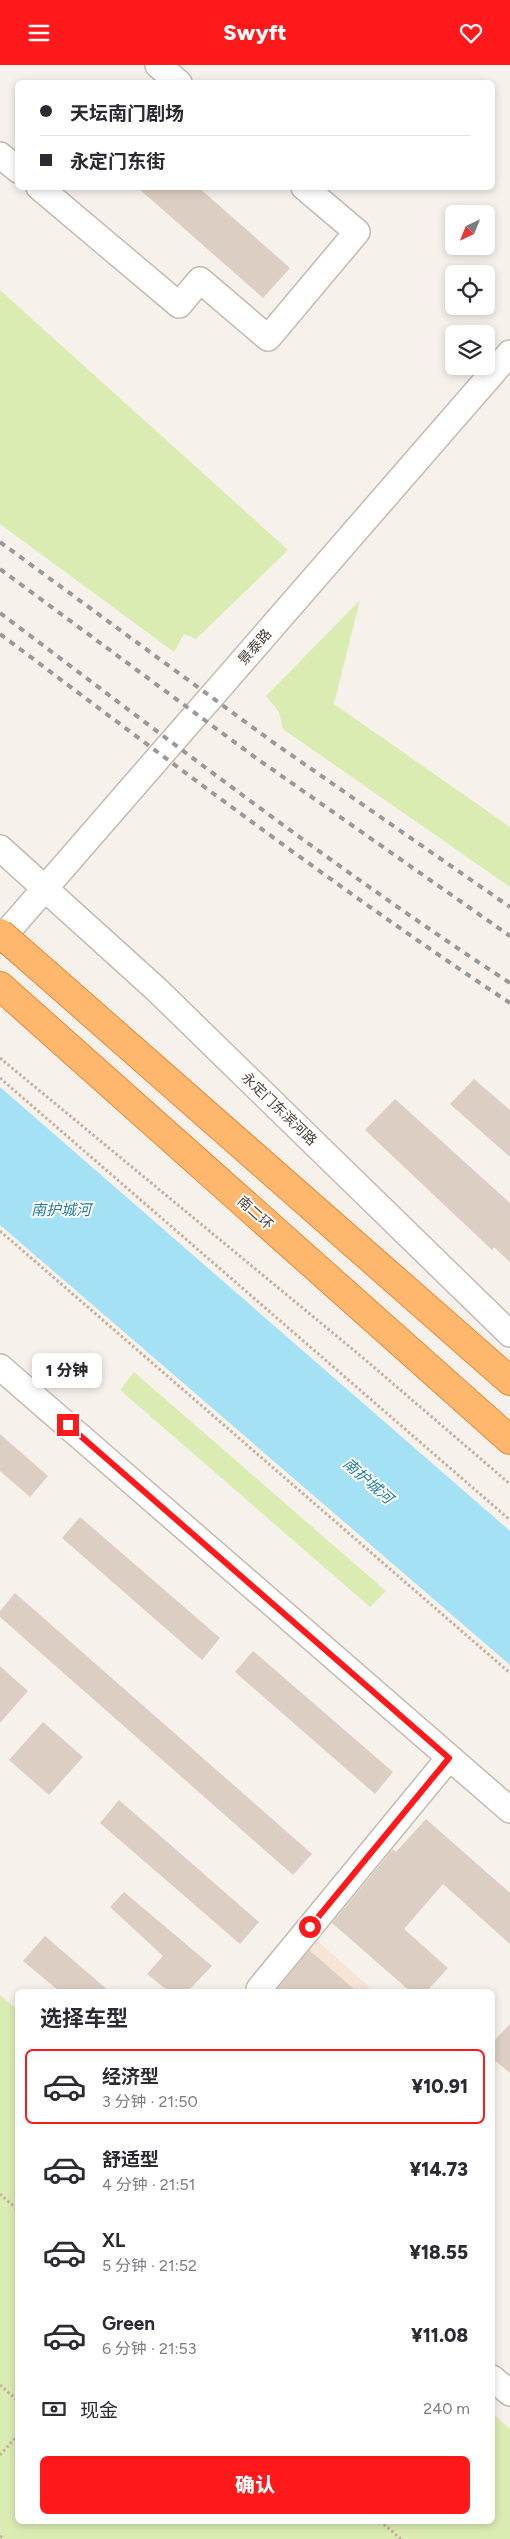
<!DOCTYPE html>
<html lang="zh">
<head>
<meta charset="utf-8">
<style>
  :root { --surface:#fff; --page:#f7f7f7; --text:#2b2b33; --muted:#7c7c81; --line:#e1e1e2; --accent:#ff191b }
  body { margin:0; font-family:Figtree,"Noto Sans SC",sans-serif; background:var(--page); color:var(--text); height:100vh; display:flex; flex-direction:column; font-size:19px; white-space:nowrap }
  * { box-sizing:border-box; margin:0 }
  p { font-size:16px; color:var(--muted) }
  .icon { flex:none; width:28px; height:28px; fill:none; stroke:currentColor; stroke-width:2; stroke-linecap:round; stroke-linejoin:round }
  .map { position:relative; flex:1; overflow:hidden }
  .details { position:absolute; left:15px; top:1924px; width:480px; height:535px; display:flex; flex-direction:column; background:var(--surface); border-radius:8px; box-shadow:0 2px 8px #0003 }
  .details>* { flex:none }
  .guide { position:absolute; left:15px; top:15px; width:480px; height:110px; border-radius:8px; box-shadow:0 2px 8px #0003; display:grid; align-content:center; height:110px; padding:0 25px; background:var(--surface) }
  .needle { width:32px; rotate:223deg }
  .tools { position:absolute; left:445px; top:140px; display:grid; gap:10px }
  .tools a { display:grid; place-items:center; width:50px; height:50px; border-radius:8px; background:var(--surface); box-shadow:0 2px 8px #0003; font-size:25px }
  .end { position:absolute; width:22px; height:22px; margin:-11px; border:6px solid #ff191b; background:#fff; box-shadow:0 0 0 2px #fff }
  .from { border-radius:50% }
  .bubble { position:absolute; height:35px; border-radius:8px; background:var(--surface); box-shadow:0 2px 8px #0003; font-size:16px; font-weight:800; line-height:35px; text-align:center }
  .guide b { display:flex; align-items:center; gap:18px; height:48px; font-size:19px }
  .guide b+b { border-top:1px solid var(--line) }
  .guide i { width:12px; height:12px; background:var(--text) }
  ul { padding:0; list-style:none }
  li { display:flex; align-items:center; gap:15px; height:75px; margin:0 10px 8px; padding:0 15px; border:2px solid transparent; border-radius:8px }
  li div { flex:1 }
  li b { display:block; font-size:19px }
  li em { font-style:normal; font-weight:800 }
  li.on { border-color:var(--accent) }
  li>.icon { width:45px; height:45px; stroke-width:1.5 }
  h2 { padding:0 25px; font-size:22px; line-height:60px }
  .pay { display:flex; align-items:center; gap:12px; height:55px; padding:0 25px; font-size:19px }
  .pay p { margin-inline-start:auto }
  .cta { display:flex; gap:10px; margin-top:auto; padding:10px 25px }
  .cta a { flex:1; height:58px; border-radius:8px; background:var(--accent); color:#fff; font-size:20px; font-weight:800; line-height:58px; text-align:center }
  header { display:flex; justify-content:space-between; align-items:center; height:65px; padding:0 25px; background:var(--accent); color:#fff; font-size:22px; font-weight:800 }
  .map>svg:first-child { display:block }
</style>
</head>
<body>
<header><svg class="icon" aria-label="menu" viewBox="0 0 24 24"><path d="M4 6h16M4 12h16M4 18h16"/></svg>Swyft<svg class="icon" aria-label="heart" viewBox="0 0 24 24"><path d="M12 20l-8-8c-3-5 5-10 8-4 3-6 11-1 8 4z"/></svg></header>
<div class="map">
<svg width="510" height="2474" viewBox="0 0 510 2474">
  <rect width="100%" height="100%" fill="#f6f1eb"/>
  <path fill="#f8e4d6" d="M315 1874 374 1926H269Z"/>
  <path fill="#dbecb2" d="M0 225 288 485 196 574 184 569 174 587 0 459Z
    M360 535 334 639 510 762V822L283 664 279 647 266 631Z
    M134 1307 386 1526 370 1542 120 1325Z
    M0 1930 18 1945V2456H492L493 2349 510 2364V2474H0Z"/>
  <path fill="#a5e1f5" d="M0 1022 510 1466V1600L0 1160Z"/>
  <path fill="#dccec2" d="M137 122H198L290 203 263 233Z
    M474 1014 510 1045V1092L450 1039Z
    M395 1034 510 1138V1197L494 1182 492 1185 365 1065Z
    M0 1369 48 1411 30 1432 0 1406Z
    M80 1452 220 1573 202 1595 62 1473Z
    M15 1528 312 1789 293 1810 0 1552V1546Z
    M253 1586 393 1707 375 1729 235 1607Z
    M0 1601 28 1626 0 1658Z
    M43 1657 83 1692 49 1730 9 1695Z
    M119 1735 259 1857 240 1879 100 1758Z
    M426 1754 510 1828V1879L443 1819 404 1864 448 1903 427 1926H410L332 1858 393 1784 396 1787Z
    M124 1827 212 1901 188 1926H168L147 1909 163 1891 110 1842Z
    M45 1871 109 1926H59L23 1896Z
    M309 1885 356 1926H276Z
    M510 1959V2008L492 1993V1978Z"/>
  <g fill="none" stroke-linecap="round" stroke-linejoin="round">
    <g stroke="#c6baaf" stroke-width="28">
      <path id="minor" d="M158 0 179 18
        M0 90 18 105
        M39 122 179 240 200 215 268 273 357 167 304 122
        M0 783 156 924 510 1269
        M0 875 510 288
        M0 1302 510 1745
        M259 1924 449 1693
        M492 2313 510 2328"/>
    </g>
    <g stroke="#e88833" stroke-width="30">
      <path id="highway" d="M48 910 510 1316
        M0 921 510 1375"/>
    </g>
    <path stroke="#c5b09d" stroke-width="3" stroke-dasharray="2.5 2.5" stroke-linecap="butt" d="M0 993 362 1292 510 1419
      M0 1013 510 1455
      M0 1166 510 1608
      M0 2129 18 2145
      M0 2320 18 2336
      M0 2390 18 2370
      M380 2456 401 2474
      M0 2471 4 2474"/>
    <use href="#minor" stroke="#fff" stroke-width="25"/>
    <use href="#highway" stroke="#ffb76d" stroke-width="28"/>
    <path stroke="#999" stroke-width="4" stroke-dasharray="6 6" stroke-linecap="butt" d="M0 477 274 678 510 842
      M0 504 256 693 510 871
      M0 548C168 674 334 803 510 918
      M0 569C168 695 335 822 510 938"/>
    <g stroke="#e88833" stroke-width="30" stroke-linecap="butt">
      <path id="highway-bridge" d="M0 868 48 910"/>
    </g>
    <use href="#highway-bridge" stroke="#ffb76d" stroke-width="28"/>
  </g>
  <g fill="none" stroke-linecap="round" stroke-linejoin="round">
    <path stroke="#ff191b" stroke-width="6" d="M68 1360 449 1693 310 1862"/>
  </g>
  <g text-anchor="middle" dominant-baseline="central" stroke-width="4" stroke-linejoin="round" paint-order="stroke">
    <g font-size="14" fill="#4b4038" stroke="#fff">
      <text transform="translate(255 582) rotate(-49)">景泰路</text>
      <text transform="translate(279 1044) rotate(44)">永定门东滨河路</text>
      <text transform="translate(255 1148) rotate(42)">南二环</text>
    </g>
    <g font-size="15" font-style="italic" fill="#237d9d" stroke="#fff">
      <text x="61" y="1145">南护城河</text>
      <text transform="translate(368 1416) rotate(41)">南护城河</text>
    </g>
  </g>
</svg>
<div class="tools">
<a><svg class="needle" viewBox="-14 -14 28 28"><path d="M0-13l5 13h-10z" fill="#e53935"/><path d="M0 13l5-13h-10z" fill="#7c7c81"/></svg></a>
<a><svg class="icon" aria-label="locate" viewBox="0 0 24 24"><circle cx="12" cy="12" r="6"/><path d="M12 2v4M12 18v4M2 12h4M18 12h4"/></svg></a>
<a><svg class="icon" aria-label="layers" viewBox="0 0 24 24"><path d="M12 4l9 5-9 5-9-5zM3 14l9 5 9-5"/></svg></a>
</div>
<i class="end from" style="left:310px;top:1862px"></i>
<i class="end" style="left:68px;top:1360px"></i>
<div class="bubble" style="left:32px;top:1288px;width:70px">1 分钟</div>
<div class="guide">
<b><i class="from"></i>天坛南门剧场</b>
<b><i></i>永定门东街</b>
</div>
<section class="details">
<h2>选择车型</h2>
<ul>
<li class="on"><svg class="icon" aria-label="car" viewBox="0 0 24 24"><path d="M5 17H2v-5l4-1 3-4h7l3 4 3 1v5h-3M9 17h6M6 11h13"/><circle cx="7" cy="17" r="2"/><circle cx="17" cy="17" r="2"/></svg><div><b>经济型</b><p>3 分钟 · 21:50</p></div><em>¥10.91</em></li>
<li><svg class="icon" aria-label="car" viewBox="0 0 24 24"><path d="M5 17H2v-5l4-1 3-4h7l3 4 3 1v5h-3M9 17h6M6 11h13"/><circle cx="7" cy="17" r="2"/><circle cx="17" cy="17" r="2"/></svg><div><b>舒适型</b><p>4 分钟 · 21:51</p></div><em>¥14.73</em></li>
<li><svg class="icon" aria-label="car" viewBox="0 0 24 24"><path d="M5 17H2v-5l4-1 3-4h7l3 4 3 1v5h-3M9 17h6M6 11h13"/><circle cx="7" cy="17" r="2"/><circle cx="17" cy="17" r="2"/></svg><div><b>XL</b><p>5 分钟 · 21:52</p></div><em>¥18.55</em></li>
<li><svg class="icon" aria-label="car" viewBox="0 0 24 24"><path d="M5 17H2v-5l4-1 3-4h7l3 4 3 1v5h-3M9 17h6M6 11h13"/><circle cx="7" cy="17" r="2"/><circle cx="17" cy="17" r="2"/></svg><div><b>Green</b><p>6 分钟 · 21:53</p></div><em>¥11.08</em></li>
</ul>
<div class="pay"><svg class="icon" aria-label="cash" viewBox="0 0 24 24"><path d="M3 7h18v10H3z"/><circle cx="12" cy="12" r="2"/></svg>现金<p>240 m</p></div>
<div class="cta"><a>确认</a></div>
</section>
</div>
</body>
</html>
